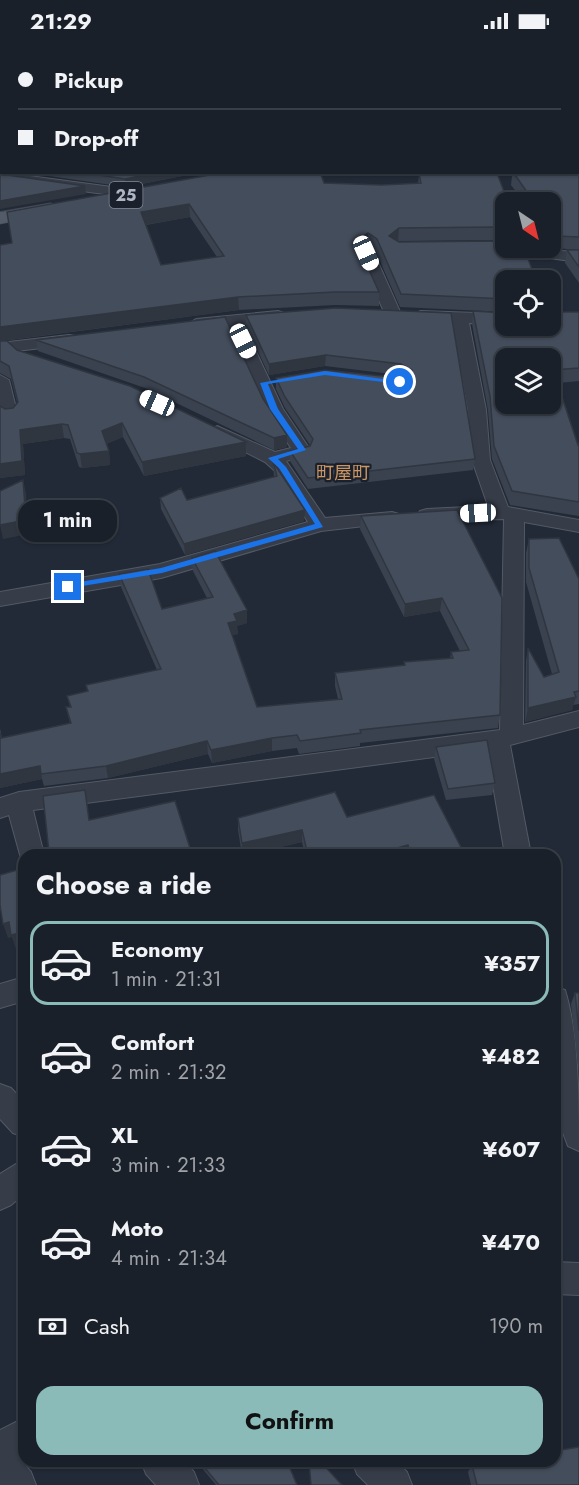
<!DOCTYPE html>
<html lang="en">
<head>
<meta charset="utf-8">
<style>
  :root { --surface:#1a2029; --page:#232831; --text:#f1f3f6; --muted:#9fa3a8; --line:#383e46; --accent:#8bbbb9 }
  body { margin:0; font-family:Jost,"Noto Sans JP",sans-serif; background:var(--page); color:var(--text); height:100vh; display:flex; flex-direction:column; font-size:22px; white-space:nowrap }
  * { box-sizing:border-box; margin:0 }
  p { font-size:20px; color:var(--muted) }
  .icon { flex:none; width:33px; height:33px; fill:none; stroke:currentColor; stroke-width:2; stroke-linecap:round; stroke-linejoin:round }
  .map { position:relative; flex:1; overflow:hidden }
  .sheet { position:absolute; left:18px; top:807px; width:543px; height:618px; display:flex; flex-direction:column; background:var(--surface); border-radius:18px; box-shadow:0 2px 4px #0004,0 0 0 2px var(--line) }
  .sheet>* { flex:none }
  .hud { position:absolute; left:0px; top:0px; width:579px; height:132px; box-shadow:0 2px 4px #0004,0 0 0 2px var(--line); display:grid; align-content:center; height:132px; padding:0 18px; background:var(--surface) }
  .needle { width:39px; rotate:145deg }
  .controls { position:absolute; left:495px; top:150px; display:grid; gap:12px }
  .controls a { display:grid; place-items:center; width:66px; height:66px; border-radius:12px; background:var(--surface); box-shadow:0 2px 4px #0004,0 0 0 2px var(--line); font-size:30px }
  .end { position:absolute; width:27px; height:27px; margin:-14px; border:8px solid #1a73e8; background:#fff; box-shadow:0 0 0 3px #fff }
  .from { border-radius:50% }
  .bubble { position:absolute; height:42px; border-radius:18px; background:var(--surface); box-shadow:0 2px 4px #0004,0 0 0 2px var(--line); font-size:20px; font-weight:700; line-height:42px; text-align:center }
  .car { position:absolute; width:18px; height:36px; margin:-18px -9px; border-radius:8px; box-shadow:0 0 4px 2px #0007; background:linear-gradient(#fff 24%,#345 0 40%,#fff 0 76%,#345 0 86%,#fff 0) }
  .hud b { display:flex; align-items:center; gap:21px; height:57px; font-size:22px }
  .hud b+b { border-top:2px solid var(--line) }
  .hud i { width:15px; height:15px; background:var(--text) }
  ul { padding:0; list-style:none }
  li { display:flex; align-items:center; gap:18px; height:84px; margin:0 12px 9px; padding:0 6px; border:3px solid transparent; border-radius:18px }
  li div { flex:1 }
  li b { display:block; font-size:22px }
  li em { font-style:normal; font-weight:700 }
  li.selected { border-color:var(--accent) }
  li>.icon { width:54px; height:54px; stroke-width:1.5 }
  h2 { padding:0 18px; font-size:27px; line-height:72px }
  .pay { display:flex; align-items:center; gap:15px; height:66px; padding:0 18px; font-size:22px }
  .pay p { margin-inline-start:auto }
  .primary-button { display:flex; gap:12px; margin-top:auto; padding:12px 18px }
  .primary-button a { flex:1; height:69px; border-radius:18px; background:var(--accent); color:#111; font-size:24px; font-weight:700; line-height:69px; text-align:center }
  .status { display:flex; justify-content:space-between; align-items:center; height:42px; padding:0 30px; background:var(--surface); direction:ltr }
  .status svg { height:16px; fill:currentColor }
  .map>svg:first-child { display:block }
</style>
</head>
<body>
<div class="status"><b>21:29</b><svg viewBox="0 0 49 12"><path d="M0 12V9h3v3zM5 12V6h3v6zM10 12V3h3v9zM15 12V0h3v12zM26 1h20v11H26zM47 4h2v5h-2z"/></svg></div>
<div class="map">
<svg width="579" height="1443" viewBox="0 0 579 1443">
  <rect width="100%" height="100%" fill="#222a37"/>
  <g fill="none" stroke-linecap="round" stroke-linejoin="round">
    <g stroke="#535a65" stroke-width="2">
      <path id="minor" d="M225 0H237L238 2H226Z
        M527 0H539L540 2H528Z
        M0 130 134 148 141 152 134 156 0 138Z
        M493 200 506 202V206L579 210V220L488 208 485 205 488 202Z
        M366 206 374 211 401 272 399 275 393 277 385 272 358 211Z
        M278 269 284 271 286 274 284 277 243 282 283 367 311 409 309 413 286 419 325 476 392 470 399 472 402 476 399 480 321 489 161 536 0 564V550L160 522 308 480 275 429 265 420 211 393 208 389 217 384 275 410 291 406 265 367 227 284 196 287 188 282 196 277Z
        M420 269 506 272V282L469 281 486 368 490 418 508 465 579 478V490L524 480 523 683 579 669V685L510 703 531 813H505L487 708 33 768 44 813H24V821L22 820 9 773 0 776V756L19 750 500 688 504 477 427 479 420 477 417 473 420 469 427 467 488 464 472 418 468 368 452 280 414 277 412 274Z
        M69 293 75 294 77 298 75 302 0 311V301Z
        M0 333 9 338 18 374 15 378 9 379 0 374Z
        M24 935V959L0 966V942Z
        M555 945 565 948C579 993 579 1060 579 1109L568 1104C547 1056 555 996 555 945Z
        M0 1042 11 1046 24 1060V1095L13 1091 0 1077Z
        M24 1117V1152L11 1163 0 1168V1132Z
        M555 1220 579 1221V1253L555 1252Z
        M24 1376V1413L19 1416 31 1430 36 1443H0V1388Z
        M141 1419H184L194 1430 199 1443H156L146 1432Z
        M352 1419H396L407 1430 412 1443H368L357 1432Z"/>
    </g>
    <g stroke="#3f4551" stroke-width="1">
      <path id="primary" d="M498 0H515L516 2H499Z
        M51 161 58 163 61 167 58 171 0 182V170Z"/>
    </g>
    <use href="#minor" fill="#363c48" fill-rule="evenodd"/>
    <use href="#primary" fill="#545b68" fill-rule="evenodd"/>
  </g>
  <path fill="#3a424f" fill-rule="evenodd" d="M187 0H220L219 2H190Z
    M268 0H476L478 2H270Z
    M542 0H579L578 79 579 80V208L555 206 550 200V160H524L511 143 512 134 510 130H578V2H542Z
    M2 5V39L0 40V6Z
    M0 75H2V128H0Z
    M21 130H203L126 145Z
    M419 132 506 160V270L400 265 376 210 367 204 361 209 379 250V264L335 263 239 268 3 299 17 308 246 400V414L144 434 123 395 106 402 109 409 110 423 82 426 79 425 70 397 64 396 23 402 25 433 0 436V364L5 367 13 366 17 360 11 337 0 331V203L12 201 7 170 324 141 382 143 418 142ZM190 175 217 215 161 223 146 183ZM495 198 502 200H399L397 199Z
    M567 208H579V241L565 221Z
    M473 269 506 271 579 270V339L558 341 578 403 579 402V474L510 463 492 417 488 368 472 282Z
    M451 271 475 417 473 428 308 447 290 419V409L310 403 285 366 276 347V336H401L403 335 400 333 325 324 269 333 246 284V273Z
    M36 298 263 357 287 405 274 408 145 346 38 309Z
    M273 420 304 479 185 513 161 467 160 456 187 458 274 435Z
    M457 468 500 673 498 686 360 701V704L299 712 297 706 272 709 212 721 208 712 108 736 44 744 42 737 0 746V686L2 696 70 681 66 665H70L67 654 87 649 86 643 157 628 121 545 119 532 162 567 207 556 193 529 192 516 247 568V581L237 584 238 592 232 593 257 665 338 657 335 644V631L404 623V620L450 616 451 610 460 609 440 569 404 575 360 487 361 474Z
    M529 497 579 537V662L573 663 572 668 525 680 526 619 528 606 544 635 552 632 526 540V511Z
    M436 705 495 741 492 753 446 758 434 717Z
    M347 775 465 813H305L302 800 246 813H242L238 788V776Z
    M575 951H579V1033L571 962Z
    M196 1419H275L278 1424 297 1443H216Z
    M472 1423 579 1443H471L468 1430Z"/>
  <path fill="#303640" d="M209 0H220L219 2H208Z
    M159 130H203L126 145 125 137Z
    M85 144 86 152 0 167V159Z
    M189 162 190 175 143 183 141 170Z
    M399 186 398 199 388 207 389 194Z
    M368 191 367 204 356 212V199Z
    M238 255 239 268 0 299V285Z
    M326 313 325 324 269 333V322Z
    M122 381 123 395 104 403 102 389Z
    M62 382 64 396 23 402 25 433 0 436V422L20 388Z
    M287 393V405L274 408V396Z
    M246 400V414L144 434 142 420Z
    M109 409 110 423 82 426 80 412Z
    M23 438 26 451 28 492 3 497 0 483Z
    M305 468 304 479 185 513 184 502Z
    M442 556 440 569 404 575 405 562Z
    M247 568V581L237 584 238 592 228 594V581L234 572Z
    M576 655 572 668 525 680 528 666Z
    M272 696V709L212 721 211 708Z
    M207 699 208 712 108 736 106 724Z
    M40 724 42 737 0 746V732Z
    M302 788V800L246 813H242V801Z
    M408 803 407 813H372Z
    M190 806 191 813H159Z
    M9 880 16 892 20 906 16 907 12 895 8 896 3 882Z
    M24 912V921L21 913Z"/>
  <path fill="#444d5c" stroke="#303640" stroke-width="1.5" fill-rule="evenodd" d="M3 0H145L150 2H3Z
    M281 0H476L478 2H283Z
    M547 0H579V65L578 79 579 80V195L557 194 550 184V160H534L513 130H578V2H548Z
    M2 5V15L0 14V6Z
    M2 18V33L0 32V22Z
    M2 43V68L1 64H0V44Z
    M0 75H2V102H0Z
    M2 106V120H0V109Z
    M79 130H159L125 137Z
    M226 130H320L324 141 382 143 421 141 419 132 497 131 508 160H506V187L497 185 399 186 389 194 399 200 497 199 506 200V206H524L536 238H506V257L401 252 377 197 368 191 356 199 379 250H335L238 255 0 285V203L12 201 7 170ZM189 162 224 214 161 223 141 170Z
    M0 132 85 144 0 159Z
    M567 208H579V225Z
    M336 266 451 271 475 417 308 436 290 409 310 404 313 397 285 355 276 336 325 328 401 336 412 328 401 322 326 313 269 322 246 273Z
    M473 269 506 271V284H550V270H579V326L553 328 578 403 579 402V460L512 449 494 404 490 354ZM506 316H550V362H506Z
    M225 275 263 357 287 393 274 396 144 335 36 298Z
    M0 299H7L17 308 130 344 246 400 142 420 122 381 102 389 109 409 80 412 77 411 68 383 62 382 20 388 22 419 0 422V364L5 367 13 366 18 360 9 324 0 319Z
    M273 420 305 468 184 502 160 456 181 446 187 458 277 434Z
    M23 438 26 478 0 483V449Z
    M457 468 502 556 500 673 360 688 361 691 300 699 297 693 272 696 211 708 207 699 106 724 41 732 40 724 0 732V691L1 696 71 681 66 665H71L67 654 88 649 86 643 161 627 119 532 148 527 162 567 213 555 192 516 215 509 247 568 234 572 237 579 228 581 257 665 342 657 335 631 405 623 404 620 453 616 451 610 469 608 442 556 405 562 361 474Z
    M559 496 579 537V649L574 650 576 655 528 666V606L544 635 559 630 529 526V497Z
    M487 698 495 741 448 747 436 705Z
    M85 748 89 778 175 759 190 806 159 813H47L46 810H49L43 754Z
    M335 750 347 775 434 753 465 813H411L408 803 372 813H308L302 788 242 801 238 776Z
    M24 826V912L21 913 16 892 11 893 9 880 3 882 0 863V833Z
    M555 951H556L555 988Z
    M575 951H579V989Z
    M579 1405V1443H477L472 1423 497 1419H555V1409Z
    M199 1419H275L278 1425 277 1419H287L297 1443H219Z
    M309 1419H320L342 1443H311Z"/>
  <path fill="#1a73e8" d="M325 329 404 340 400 342 325 333 268 342 278 367 306 408 278 417 286 425 323 485 162 531 64 547V543L68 542 161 526 315 482 279 426 268 416 298 407 270 367 260 341Z"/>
  <g text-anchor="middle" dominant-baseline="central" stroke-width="4.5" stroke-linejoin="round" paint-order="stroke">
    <rect fill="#1b212c" stroke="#838a96" stroke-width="1.5" x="109.5" y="140" width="33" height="26" rx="4.5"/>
    <g font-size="16" font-weight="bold" fill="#b0b7c4">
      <text x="126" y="153">25</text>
    </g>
    <g font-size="18" fill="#cb9664" stroke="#1b212c">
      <text x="343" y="431">町屋町</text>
    </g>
  </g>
</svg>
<div class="controls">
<a><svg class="needle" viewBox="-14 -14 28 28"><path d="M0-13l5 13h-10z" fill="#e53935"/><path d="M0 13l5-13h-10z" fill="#9fa3a8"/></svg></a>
<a><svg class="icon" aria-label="locate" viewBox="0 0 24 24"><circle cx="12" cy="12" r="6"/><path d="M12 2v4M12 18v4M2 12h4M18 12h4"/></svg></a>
<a><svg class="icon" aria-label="layers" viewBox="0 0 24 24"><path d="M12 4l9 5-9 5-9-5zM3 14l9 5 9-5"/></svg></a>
</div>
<i class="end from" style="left:400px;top:340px"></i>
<i class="end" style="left:68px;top:545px"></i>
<div class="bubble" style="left:18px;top:458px;width:99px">1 min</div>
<i class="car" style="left:366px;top:211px;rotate:156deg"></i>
<i class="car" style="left:243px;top:299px;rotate:154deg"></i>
<i class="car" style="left:157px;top:361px;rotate:294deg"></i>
<i class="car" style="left:478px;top:471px;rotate:267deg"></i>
<div class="hud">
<b><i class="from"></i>Pickup</b>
<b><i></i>Drop-off</b>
</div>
<section class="sheet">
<h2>Choose a ride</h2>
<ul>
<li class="selected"><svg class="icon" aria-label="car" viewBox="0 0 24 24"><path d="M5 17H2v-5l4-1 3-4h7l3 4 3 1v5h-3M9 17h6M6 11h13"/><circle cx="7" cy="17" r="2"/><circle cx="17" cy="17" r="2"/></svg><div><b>Economy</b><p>1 min · 21:31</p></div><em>¥357</em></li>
<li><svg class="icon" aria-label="car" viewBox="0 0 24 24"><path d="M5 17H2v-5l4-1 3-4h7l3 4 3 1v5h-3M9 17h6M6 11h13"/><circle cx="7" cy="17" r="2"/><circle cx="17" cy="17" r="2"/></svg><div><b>Comfort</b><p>2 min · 21:32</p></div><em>¥482</em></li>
<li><svg class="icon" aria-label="car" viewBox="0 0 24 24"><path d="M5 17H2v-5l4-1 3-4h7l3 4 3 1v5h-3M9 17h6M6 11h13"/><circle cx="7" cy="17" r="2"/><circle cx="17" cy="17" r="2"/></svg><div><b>XL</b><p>3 min · 21:33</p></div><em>¥607</em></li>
<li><svg class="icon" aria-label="car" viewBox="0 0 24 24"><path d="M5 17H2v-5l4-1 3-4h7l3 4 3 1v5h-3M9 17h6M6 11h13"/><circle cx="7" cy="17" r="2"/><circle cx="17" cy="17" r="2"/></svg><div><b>Moto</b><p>4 min · 21:34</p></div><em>¥470</em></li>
</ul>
<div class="pay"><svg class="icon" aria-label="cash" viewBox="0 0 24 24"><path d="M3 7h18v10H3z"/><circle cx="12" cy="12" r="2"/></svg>Cash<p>190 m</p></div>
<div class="primary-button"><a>Confirm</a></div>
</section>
</div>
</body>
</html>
